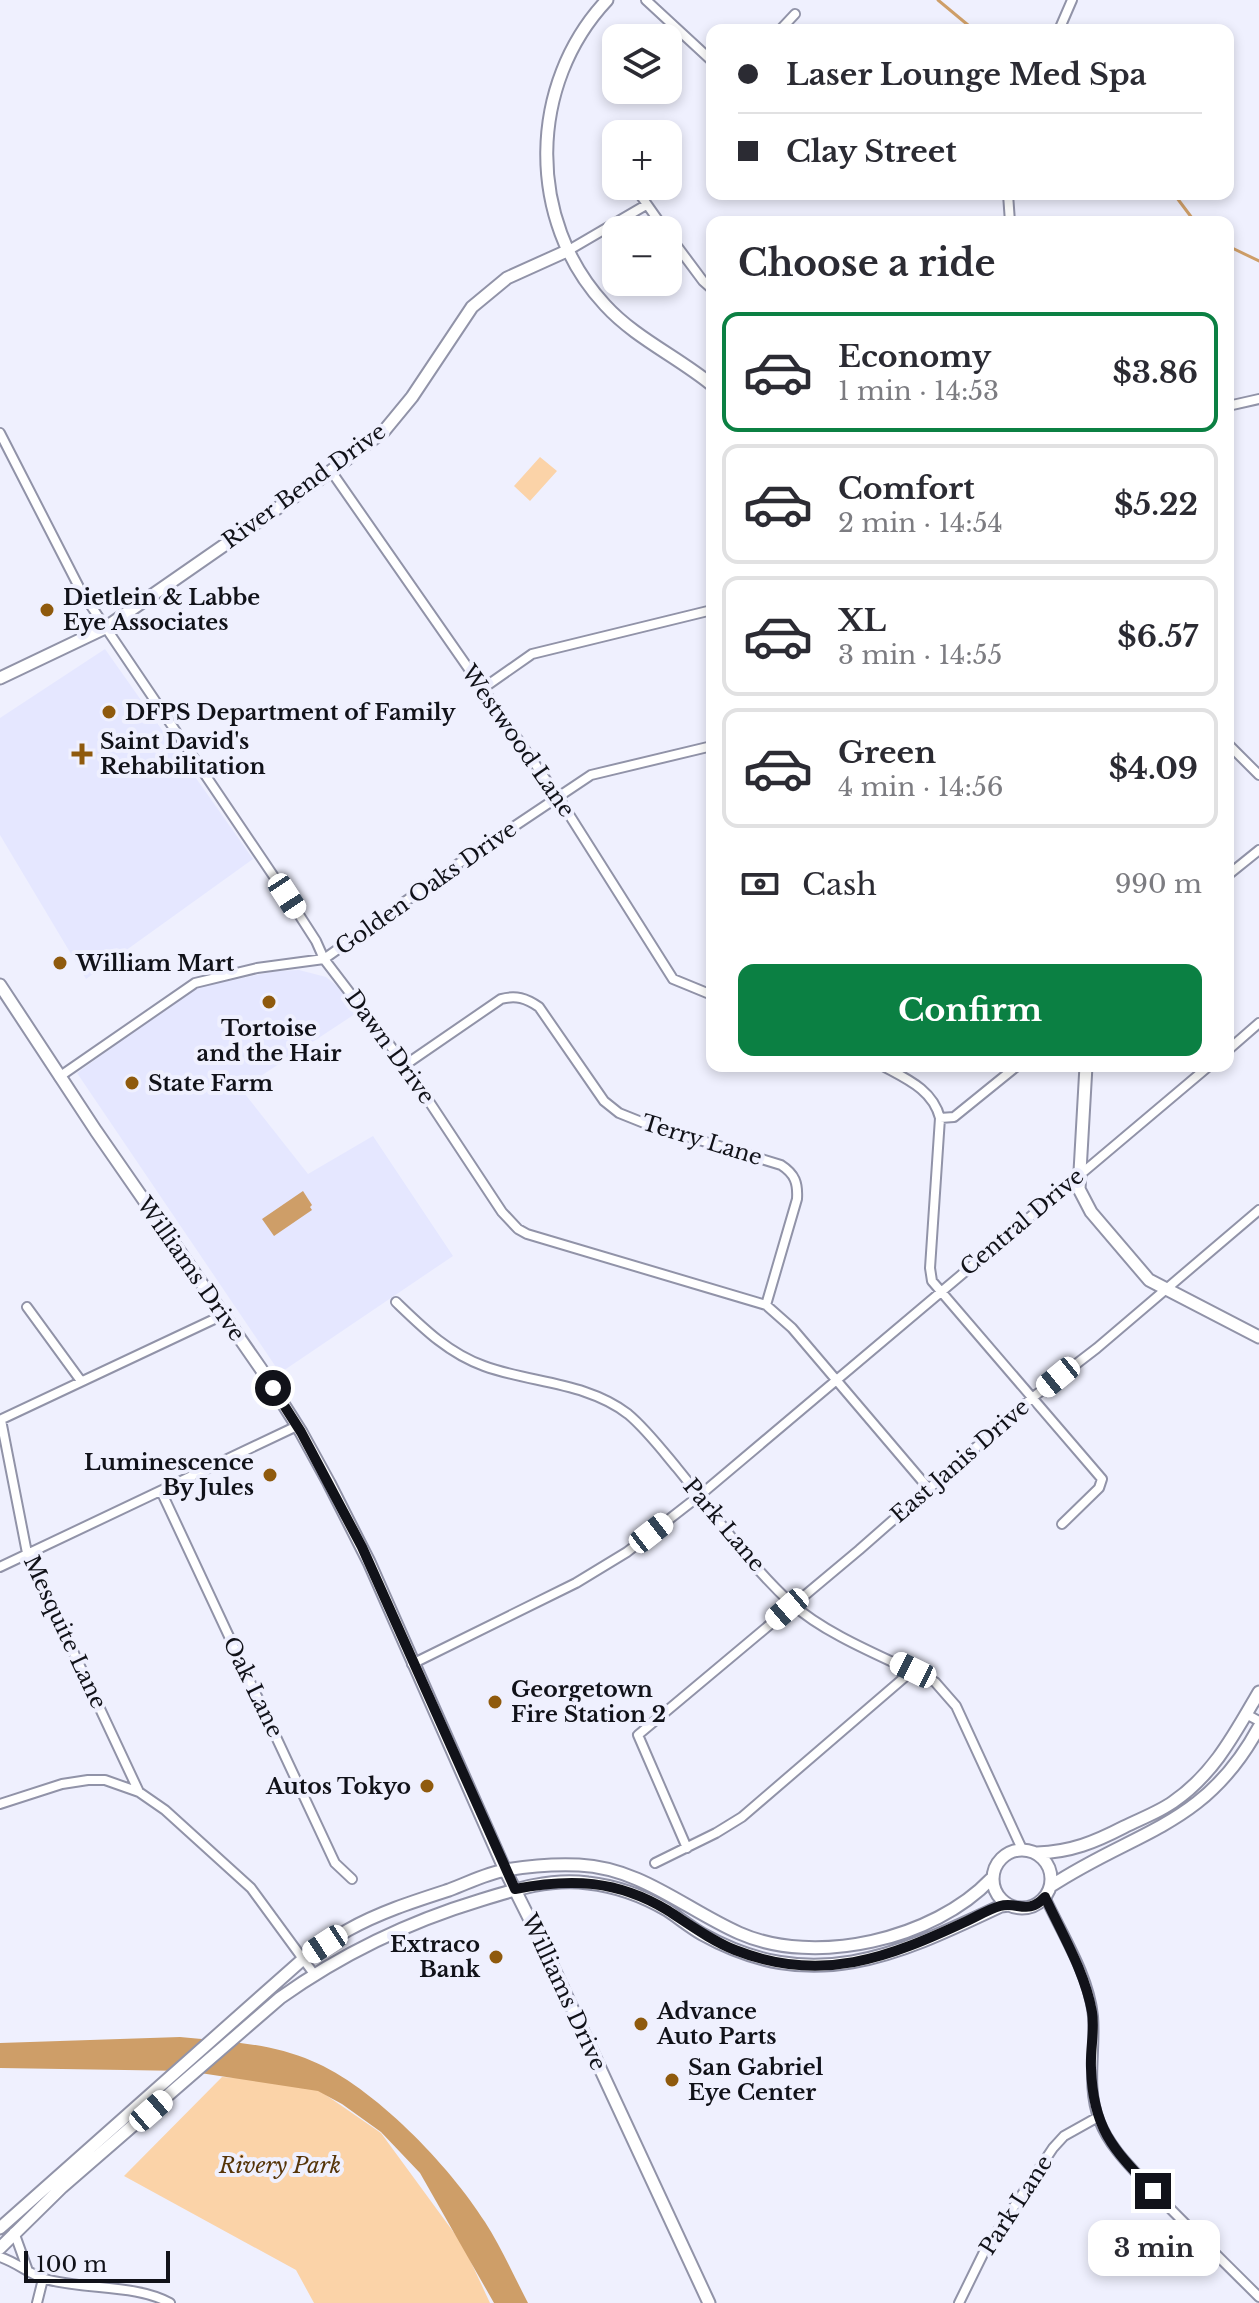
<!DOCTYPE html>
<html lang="en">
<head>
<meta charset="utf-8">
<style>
  :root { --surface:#fff; --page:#f7f7f7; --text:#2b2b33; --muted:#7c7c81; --line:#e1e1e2; --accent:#0b8043 }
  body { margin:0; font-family:"Libre Baskerville",serif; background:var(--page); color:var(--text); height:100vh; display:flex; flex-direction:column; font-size:30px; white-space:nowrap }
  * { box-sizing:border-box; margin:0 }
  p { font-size:26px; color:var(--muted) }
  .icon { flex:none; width:44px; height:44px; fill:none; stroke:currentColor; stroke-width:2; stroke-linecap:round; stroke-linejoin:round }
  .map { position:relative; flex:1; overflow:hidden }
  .drawer { position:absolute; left:706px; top:216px; width:528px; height:856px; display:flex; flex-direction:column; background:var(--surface); border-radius:16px; box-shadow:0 4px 12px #0003 }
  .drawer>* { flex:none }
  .hud { position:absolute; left:706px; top:24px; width:528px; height:176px; border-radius:16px; box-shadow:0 4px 12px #0003; display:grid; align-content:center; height:176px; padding:0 32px; background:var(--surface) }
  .buttons { position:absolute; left:602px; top:24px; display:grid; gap:16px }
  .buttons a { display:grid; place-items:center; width:80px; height:80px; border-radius:16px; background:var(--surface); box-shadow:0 4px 12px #0003; font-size:40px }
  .scale { position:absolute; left:24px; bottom:20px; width:146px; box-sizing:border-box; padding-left:8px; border:4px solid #111219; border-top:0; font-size:22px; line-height:28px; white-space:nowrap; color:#111219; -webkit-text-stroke:6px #eff0fe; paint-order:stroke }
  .end { position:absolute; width:36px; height:36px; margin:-18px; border:10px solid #111219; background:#fff; box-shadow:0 0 0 4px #fff }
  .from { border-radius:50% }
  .bubble { position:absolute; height:56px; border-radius:16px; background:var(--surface); box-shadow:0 4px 12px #0003; font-size:26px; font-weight:700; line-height:56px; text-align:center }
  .car { position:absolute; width:24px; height:48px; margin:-24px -12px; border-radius:10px; box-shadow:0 0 6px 2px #0007; background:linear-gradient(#fff 24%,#345 0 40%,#fff 0 76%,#345 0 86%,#fff 0) }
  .hud b { display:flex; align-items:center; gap:28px; height:76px; font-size:30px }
  .hud b+b { border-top:2px solid var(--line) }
  .hud i { width:20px; height:20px; background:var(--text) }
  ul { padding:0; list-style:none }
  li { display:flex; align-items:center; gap:24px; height:120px; margin:0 16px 12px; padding:0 16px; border:4px solid var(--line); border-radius:16px }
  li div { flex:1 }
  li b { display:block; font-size:30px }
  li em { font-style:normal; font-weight:700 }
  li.current { border-color:var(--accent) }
  li>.icon { width:72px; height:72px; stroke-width:1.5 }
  h2 { padding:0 32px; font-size:36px; line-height:96px }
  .pay { display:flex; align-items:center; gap:20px; height:88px; padding:0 32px; font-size:30px }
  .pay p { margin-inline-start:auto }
  .cta { display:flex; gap:16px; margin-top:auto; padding:16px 32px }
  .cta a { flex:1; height:92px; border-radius:16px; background:var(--accent); color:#fff; font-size:32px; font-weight:700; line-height:92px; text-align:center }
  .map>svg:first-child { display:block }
</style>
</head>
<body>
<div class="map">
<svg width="1259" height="2303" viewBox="0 0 1259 2303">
  <rect width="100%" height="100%" fill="#eff0fe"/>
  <path fill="#e5e7ff" d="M105 649 253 859 86 979 0 835V718Z
    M299 970 326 977 343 991 358 1012 241 1089 308 1174 373 1136 453 1256 280 1373 77 1073 189 991 202 986 277 971Z"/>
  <path fill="#fbd3a8" d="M540 457 557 471 530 501 514 486Z
    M222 2077 307 2082 381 2133 463 2245 490 2303H314L296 2270 124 2176Z"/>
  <path fill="#ce9e68" d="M303 1191 312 1205 310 1207 312 1210 274 1236 262 1219Z
    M180 2037C224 2041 271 2043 312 2061 373 2086 450 2166 485 2222 501 2247 514 2276 528 2303H494L420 2173 381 2132 342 2104 318 2091 187 2071 0 2068V2043Z"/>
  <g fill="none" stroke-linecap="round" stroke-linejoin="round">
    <path stroke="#ce9e68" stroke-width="3" d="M938 0 974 30
      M1174 194 1195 222
      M1228 246 1259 261"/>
    <g stroke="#9193a8" stroke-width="12">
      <path id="street" d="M646 0 712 61
        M780 30 795 14
        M1059 30 1072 0
        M634 186 665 230
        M1008 194 1010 222
        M668 234 703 281 712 289
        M569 250 646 205
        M1228 406 1259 399
        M0 433 81 591 287 896 316 941 324 959 405 1065 502 1212 518 1229 527 1234 766 1305 792 1328 929 1489
        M331 471 558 797 673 979 712 995
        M482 689 532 654 712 610
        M1228 744 1259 775
        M1228 875 1259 850
        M1228 1050 1259 1023
        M405 1065 501 999C516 995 526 998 539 1007L604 1101 619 1113 644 1123 781 1165C795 1174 798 1183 797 1199L766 1305
        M883 1066C907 1079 933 1090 940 1118L930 1268 932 1281 1102 1479 1099 1488 1062 1524
        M59 1077 195 983 257 968 324 959 458 864 591 775 712 746
        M940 1118 954 1117 1017 1066
        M396 1302C423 1328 448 1353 484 1366 530 1383 587 1382 628 1414 646 1429 662 1450 677 1468 714 1513 748 1564 791 1603 827 1636 891 1660 935 1682L956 1706 1022 1849
        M27 1307 81 1381
        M0 1420 223 1315
        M1 1420 27 1553 139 1792
        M161 1491 335 1863 352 1879
        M0 1567 297 1426
        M412 1664 576 1583 627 1552 699 1496 1209 1066
        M1246 1714 1259 1721
        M0 1804 62 1784 88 1780H105L139 1792 165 1810 251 1888 314 1974
        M687 1848 638 1735 859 1550 1032 1398 1097 1348 1259 1210
        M655 1863 716 1833 742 1817 913 1670
        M1045 1897C1062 1934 1089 1975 1093 2016 1096 2051 1086 2086 1099 2120 1110 2149 1134 2170 1155 2193 1189 2228 1224 2262 1259 2297
        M14 2232 27 2268
        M0 2257C16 2262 31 2275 45 2279 84 2290 136 2284 170 2303
        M37 2303 43 2279
        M959 2303 985 2250 1053 2148 1064 2136 1098 2117"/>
    </g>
    <g stroke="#9193a8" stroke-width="15">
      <path id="secondary" d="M607 0C528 84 526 220 605 305 635 338 678 357 712 385
        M0 678 105 628 331 471 384 431 412 397 472 307 507 278 569 250
        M0 985 96 1131 261 1369 301 1432 329 1483 369 1562 505 1870 546 1952 709 2303
        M1086 1066 1079 1189 1091 1212 1149 1280 1259 1337
        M993 1879a29 29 0 1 1 58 0a29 29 0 1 1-58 0Z
        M1037 1853C1071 1852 1095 1842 1124 1827 1140 1819 1159 1812 1173 1802 1214 1774 1235 1733 1259 1692
        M1051 1886C1136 1830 1205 1827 1259 1727
        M0 2228 302 1960C318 1950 332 1939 348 1930 380 1912 415 1901 449 1890 468 1883 487 1873 506 1870 529 1866 556 1864 579 1865 641 1868 685 1909 739 1933 815 1967 934 1939 991 1879
        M0 2248 62 2187 280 1998C343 1953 408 1922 481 1900 516 1889 551 1878 588 1883 616 1886 643 1896 667 1910 679 1918 690 1927 702 1934 813 1996 897 1955 1001 1906L1009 1905"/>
    </g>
    <use href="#street" stroke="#fff" stroke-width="8"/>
    <use href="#secondary" stroke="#fff" stroke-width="11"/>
  </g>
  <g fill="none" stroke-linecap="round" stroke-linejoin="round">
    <path stroke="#111219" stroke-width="10" d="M273 1388 301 1432 362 1547 515 1889C571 1878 617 1880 667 1910 689 1924 710 1940 735 1950 821 1984 888 1958 967 1921 978 1916 989 1909 1000 1906 1018 1901 1027 1916 1045 1897 1062 1934 1085 1972 1092 2012 1095 2030 1090 2049 1091 2068 1093 2129 1113 2149 1153 2191"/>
  </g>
  <g fill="#8f5a0d" stroke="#eff0fe" stroke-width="3">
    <circle cx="47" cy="610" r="8"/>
    <circle cx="109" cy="712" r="8"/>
    <path d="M78 742h8v8h8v8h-8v8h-8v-8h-8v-8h8z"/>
    <circle cx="60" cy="963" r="8"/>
    <circle cx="269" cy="1002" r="8"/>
    <circle cx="132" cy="1083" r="8"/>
    <circle cx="270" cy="1475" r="8"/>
    <circle cx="495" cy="1702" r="8"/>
    <circle cx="427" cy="1786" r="8"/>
    <circle cx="496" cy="1957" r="8"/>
    <circle cx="641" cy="2024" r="8"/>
    <circle cx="672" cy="2080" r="8"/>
  </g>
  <g text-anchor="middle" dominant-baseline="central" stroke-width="8" stroke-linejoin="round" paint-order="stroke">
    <g font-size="22" fill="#111219" stroke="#eff0fe">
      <text transform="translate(304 486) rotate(-36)">River Bend Drive</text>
      <text transform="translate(518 741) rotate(55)">Westwood Lane</text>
      <text transform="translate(426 888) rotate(-35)">Golden Oaks Drive</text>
      <text transform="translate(390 1047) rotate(54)">Dawn Drive</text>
      <text transform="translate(702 1140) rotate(17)">Terry Lane</text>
      <text transform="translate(1022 1222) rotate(-40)">Central Drive</text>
      <text transform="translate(191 1269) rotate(55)">Williams Drive</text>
      <text transform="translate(960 1461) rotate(-41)">East Janis Drive</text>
      <text transform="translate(724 1525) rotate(50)">Park Lane</text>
      <text transform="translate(65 1632) rotate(65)">Mesquite Lane</text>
      <text transform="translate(253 1687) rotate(64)">Oak Lane</text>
      <text transform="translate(564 1992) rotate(65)">Williams Drive</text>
      <text transform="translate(1016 2205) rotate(-57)">Park Lane</text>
    </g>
    <g font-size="22" font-weight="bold" fill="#111219" stroke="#eff0fe" text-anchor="start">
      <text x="63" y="597">Dietlein &amp; Labbe<tspan x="63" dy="25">Eye Associates</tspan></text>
      <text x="125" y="712">DFPS Department of Family</text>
      <text x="100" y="741">Saint David's<tspan x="100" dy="25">Rehabilitation</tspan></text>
      <text x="76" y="963">William Mart</text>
      <text x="269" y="1028" text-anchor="middle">Tortoise<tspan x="269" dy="25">and the Hair</tspan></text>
      <text x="148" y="1083">State Farm</text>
      <text x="254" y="1462" text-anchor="end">Luminescence<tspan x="254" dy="25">By Jules</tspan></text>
      <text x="511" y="1689">Georgetown<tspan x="511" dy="25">Fire Station 2</tspan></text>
      <text x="411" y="1786" text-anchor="end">Autos Tokyo</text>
      <text x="480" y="1944" text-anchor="end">Extraco<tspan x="480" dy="25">Bank</tspan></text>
      <text x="657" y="2011">Advance<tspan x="657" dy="25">Auto Parts</tspan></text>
      <text x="688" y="2067">San Gabriel<tspan x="688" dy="25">Eye Center</tspan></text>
    </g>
    <g font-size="22" font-style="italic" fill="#563509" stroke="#eff0fe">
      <text x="280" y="2165">Rivery Park</text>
    </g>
  </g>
</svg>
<div class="buttons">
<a><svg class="icon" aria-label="layers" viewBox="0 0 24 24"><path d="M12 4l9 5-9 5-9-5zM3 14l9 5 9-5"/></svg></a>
<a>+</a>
<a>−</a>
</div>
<div class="scale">100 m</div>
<i class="end from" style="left:273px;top:1388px"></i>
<i class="end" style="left:1153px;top:2191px"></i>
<div class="bubble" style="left:1088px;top:2220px;width:132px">3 min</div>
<i class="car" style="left:287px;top:896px;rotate:147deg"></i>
<i class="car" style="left:1058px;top:1377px;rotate:231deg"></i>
<i class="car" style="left:651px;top:1533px;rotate:52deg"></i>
<i class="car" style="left:787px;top:1609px;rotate:229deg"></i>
<i class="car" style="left:913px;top:1670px;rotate:296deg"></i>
<i class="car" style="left:325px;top:1944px;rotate:237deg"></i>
<i class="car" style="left:151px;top:2111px;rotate:49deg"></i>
<div class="hud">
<b><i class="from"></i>Laser Lounge Med Spa</b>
<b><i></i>Clay Street</b>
</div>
<section class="drawer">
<h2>Choose a ride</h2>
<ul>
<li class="current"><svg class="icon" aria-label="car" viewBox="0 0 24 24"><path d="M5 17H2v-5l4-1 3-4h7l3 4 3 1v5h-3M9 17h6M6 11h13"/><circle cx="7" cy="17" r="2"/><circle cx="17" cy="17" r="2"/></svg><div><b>Economy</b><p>1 min · 14:53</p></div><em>$3.86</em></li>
<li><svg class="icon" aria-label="car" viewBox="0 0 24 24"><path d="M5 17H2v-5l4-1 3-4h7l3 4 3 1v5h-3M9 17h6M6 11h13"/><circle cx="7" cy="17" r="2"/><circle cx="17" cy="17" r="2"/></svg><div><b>Comfort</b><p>2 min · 14:54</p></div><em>$5.22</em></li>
<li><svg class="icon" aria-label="car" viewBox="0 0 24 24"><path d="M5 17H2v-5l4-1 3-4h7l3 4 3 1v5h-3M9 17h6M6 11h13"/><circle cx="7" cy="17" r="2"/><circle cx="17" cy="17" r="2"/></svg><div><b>XL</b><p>3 min · 14:55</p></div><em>$6.57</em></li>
<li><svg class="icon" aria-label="car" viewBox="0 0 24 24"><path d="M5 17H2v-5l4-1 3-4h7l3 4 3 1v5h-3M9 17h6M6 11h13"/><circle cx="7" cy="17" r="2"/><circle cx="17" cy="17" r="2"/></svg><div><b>Green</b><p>4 min · 14:56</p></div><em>$4.09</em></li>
</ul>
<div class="pay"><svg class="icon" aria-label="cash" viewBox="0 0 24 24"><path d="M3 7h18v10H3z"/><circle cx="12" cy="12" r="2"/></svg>Cash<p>990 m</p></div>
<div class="cta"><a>Confirm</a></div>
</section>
</div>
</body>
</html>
